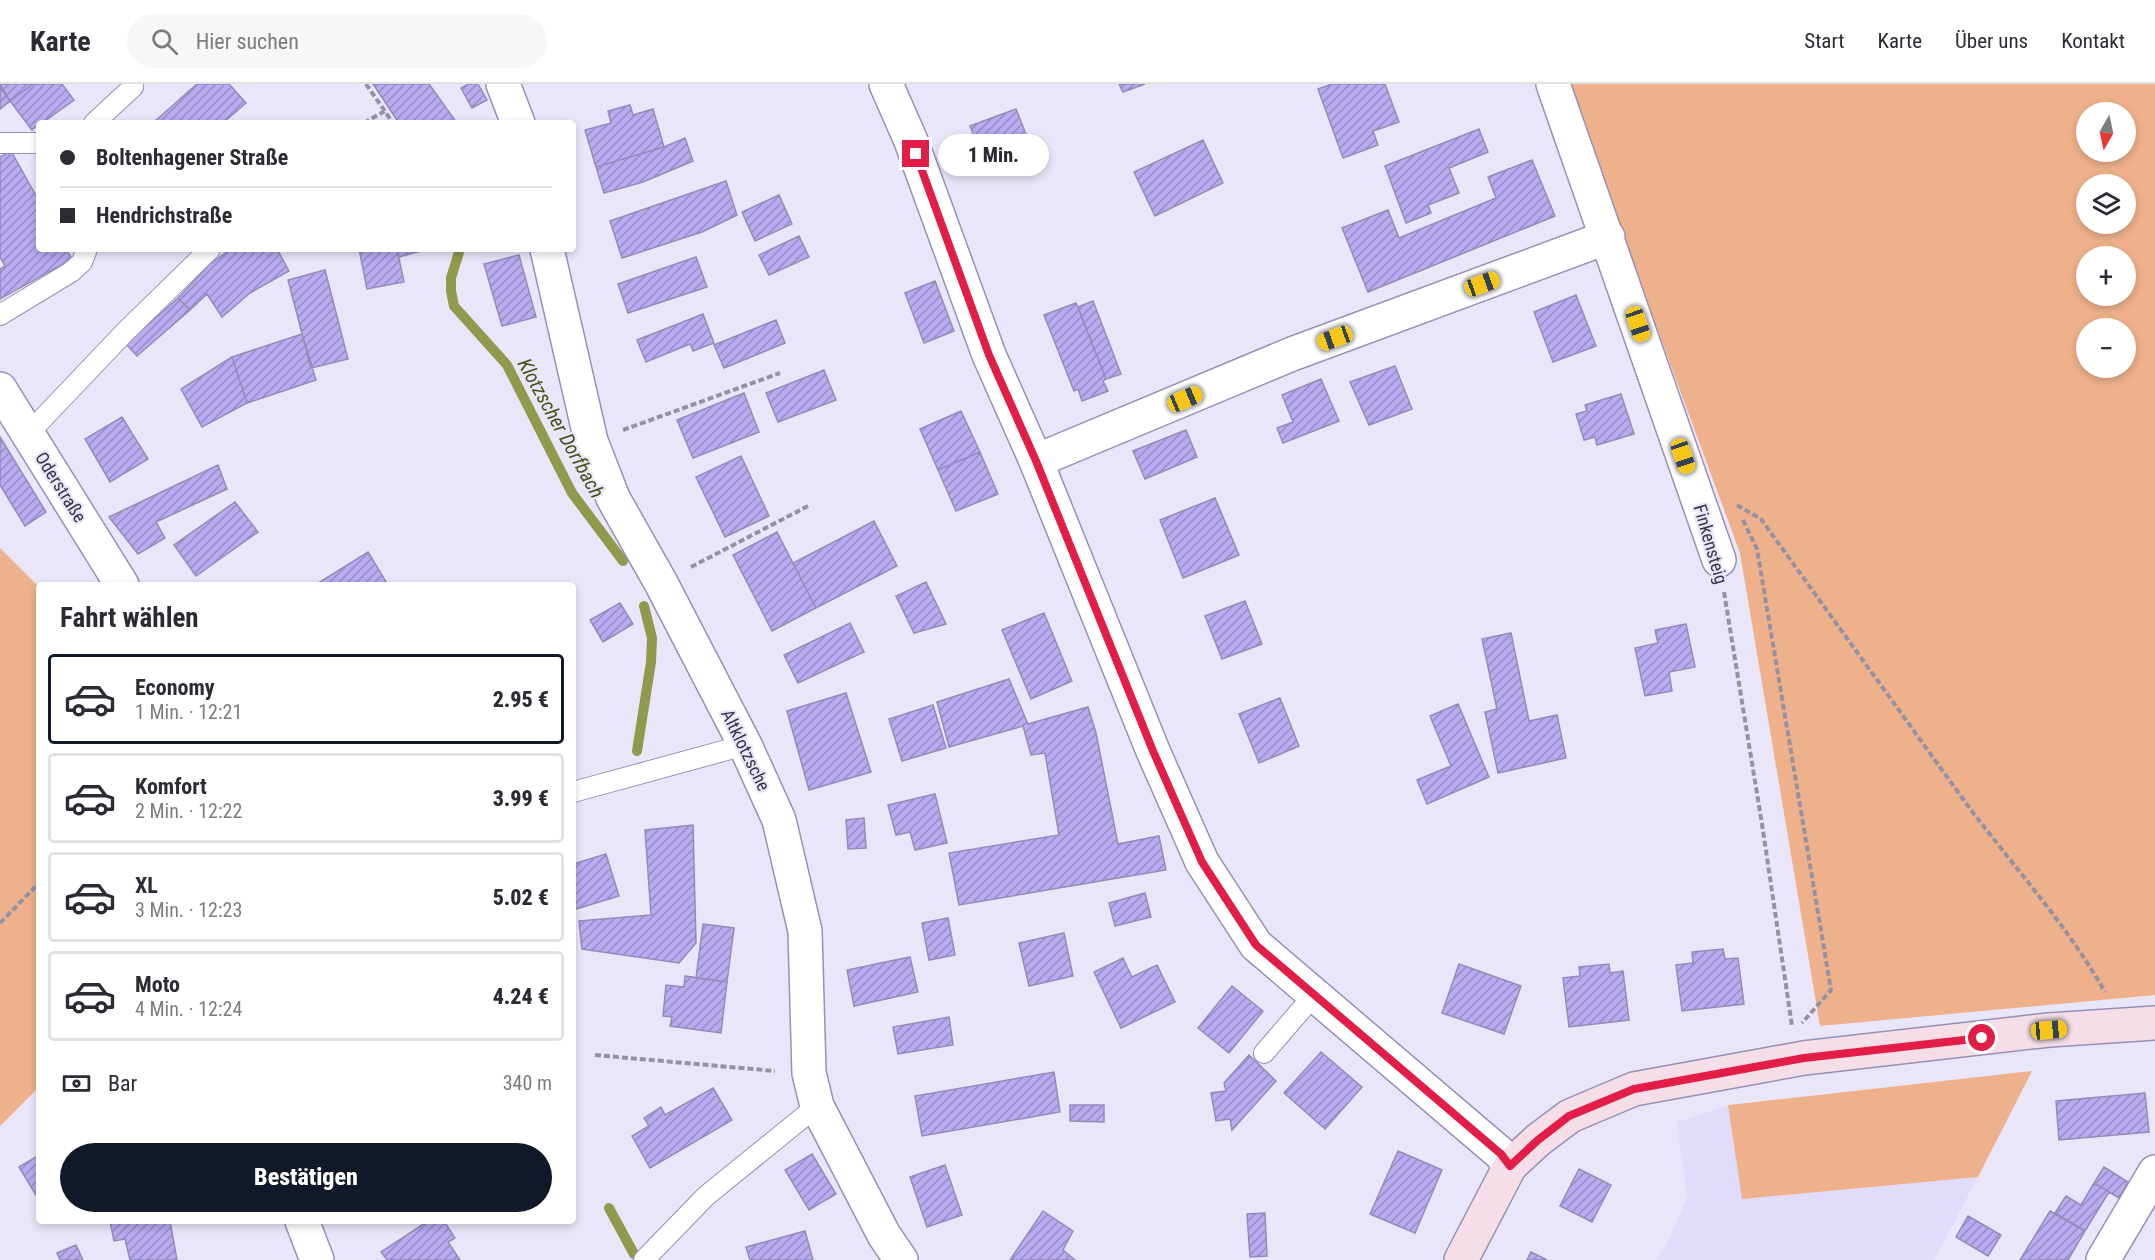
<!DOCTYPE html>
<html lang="de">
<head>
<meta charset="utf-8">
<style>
  :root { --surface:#fff; --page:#f7f7f7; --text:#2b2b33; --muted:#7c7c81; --line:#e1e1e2; --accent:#111827 }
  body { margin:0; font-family:"Roboto Condensed",sans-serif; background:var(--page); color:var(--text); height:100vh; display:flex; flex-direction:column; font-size:22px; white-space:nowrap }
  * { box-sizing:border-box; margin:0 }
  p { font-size:20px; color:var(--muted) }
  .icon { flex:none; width:33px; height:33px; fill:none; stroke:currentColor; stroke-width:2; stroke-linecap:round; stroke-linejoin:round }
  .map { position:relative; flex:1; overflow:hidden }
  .side { position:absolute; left:36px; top:498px; width:540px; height:642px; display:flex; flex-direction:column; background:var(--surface); border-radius:6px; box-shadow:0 3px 9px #0003 }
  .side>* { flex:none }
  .banner { position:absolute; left:36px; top:36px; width:540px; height:132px; border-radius:6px; box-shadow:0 3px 9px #0003; display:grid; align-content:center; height:132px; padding:0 24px; background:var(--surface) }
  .needle { width:39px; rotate:189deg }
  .buttons { position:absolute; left:2076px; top:18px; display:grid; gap:12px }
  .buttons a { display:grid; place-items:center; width:60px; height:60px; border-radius:50%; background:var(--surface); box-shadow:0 3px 9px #0003; font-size:30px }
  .end { position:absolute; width:27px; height:27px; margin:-14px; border:8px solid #e11d48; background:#fff; box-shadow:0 0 0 3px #fff }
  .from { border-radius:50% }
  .bubble { position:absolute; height:42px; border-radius:21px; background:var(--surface); box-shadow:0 3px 9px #0003; font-size:20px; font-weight:800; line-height:42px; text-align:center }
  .car { position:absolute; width:18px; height:36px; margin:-18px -9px; border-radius:8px; box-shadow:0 0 4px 2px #0007; background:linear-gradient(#f5c518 24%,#345 0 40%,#f5c518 0 76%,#345 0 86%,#f5c518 0) }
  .banner b { display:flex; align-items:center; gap:21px; height:57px; font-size:22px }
  .banner b+b { border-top:2px solid var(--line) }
  .banner i { width:15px; height:15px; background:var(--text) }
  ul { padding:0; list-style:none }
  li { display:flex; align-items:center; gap:18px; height:90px; margin:0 12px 9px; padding:0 12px; border:3px solid var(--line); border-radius:6px }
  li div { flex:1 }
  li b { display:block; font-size:22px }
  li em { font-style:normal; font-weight:800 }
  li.active { border-color:var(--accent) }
  li>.icon { width:54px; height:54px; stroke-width:1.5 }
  h2 { padding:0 24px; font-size:27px; line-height:72px }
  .pay { display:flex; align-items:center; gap:15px; height:66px; padding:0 24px; font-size:22px }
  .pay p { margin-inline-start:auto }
  .cta { display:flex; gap:12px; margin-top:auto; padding:12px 24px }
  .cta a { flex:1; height:69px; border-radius:36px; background:var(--accent); color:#fff; font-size:24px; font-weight:800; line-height:69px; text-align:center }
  header { display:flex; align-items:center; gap:36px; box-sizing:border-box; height:84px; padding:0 30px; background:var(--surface); border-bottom:2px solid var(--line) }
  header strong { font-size:28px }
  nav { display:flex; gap:33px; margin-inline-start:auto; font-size:21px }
  .search { width:420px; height:54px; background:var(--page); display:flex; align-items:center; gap:15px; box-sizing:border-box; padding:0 21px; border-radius:33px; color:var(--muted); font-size:22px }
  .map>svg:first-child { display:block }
</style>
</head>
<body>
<header>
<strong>Karte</strong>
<div class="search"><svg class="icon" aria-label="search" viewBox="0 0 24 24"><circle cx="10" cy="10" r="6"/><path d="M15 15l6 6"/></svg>Hier suchen</div>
<nav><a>Start</a><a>Karte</a><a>Über uns</a><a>Kontakt</a></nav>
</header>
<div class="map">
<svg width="2155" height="1176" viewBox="0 0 2155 1176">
  <defs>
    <pattern id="building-hatch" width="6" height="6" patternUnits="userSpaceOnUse" patternTransform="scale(1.5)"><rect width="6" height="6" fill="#b9aaf1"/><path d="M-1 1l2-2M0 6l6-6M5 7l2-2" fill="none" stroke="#978bc5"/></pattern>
  </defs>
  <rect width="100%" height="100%" fill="#e9e6f9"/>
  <path fill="#e1dbfc" d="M1728 1021 1742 1115 1978 1093 1934 1176H1656L1667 1160 1687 1114 1677 1038Z"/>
  <path fill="#eeb18b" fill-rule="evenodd" d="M1567 0H2155V911L1820 942 1740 469ZM2086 28H2126V68H2086ZM2086 100H2126V140H2086ZM2086 172H2126V212H2086ZM2086 244H2126V284H2086Z
    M0 464 39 503V1003L0 1042Z
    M2032 987 1978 1093 1742 1115 1728 1021Z"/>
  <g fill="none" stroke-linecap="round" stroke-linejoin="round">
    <path stroke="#91994c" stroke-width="10" d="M460 165 451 194V207L454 222 507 281 572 409 623 477
      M637 667 651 578 652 554 644 522
      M609 1124 634 1170"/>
  </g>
  <path fill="url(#building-hatch)" stroke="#948bb7" stroke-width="1.5" d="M0 0H33L10 17Z
    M33 0H62L74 16 42 39H39L32 46 10 17Z
    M197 0H229L246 19 223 39H153Z
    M373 0H429L457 39H399Z
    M468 0H478L487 16 472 24 461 4Z
    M1119 0H1145L1123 8Z
    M1332 0H1385L1399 38 1373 47 1378 61 1343 74 1318 5Z
    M0 3 10 17 0 25Z
    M630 21 633 31 653 25 664 63 596 83 585 46 611 39 608 27Z
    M1016 25 1033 68 987 86 970 42Z
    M1479 45 1488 68 1449 84 1459 109 1428 121 1431 129 1406 139 1385 82Z
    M685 54 693 77 643 98 604 109 596 83 664 63Z
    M1203 56 1223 99 1155 132 1134 88Z
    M11 67 39 117V165H66L72 175 0 215V185L5 182 0 173V73Z
    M1532 76 1555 132 1368 208 1342 144 1388 126 1399 154 1496 114 1488 93Z
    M726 97 737 131 702 148 622 174 610 137Z
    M779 111 792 140 755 157 742 128Z
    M799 152 809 173 769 191 759 171Z
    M231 165H277L289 187 250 209 222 233 207 210 190 226 178 214 210 180Z
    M359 165H397L404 198 367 205Z
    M397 165H428L399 173Z
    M519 171 536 233 502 242 484 180Z
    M696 173 707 203 628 229 618 200Z
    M325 186 348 275 311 284 288 196Z
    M935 197 954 247 924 259 905 209Z
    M1576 211 1596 262 1553 278 1534 228Z
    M178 214 190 226 137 272 126 260Z
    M1093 217 1121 290 1106 295 1078 223Z
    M1076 219 1106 295 1103 297 1108 307 1082 317 1078 305 1074 307 1044 231Z
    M703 230 714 259 693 267 690 260 646 278 637 256Z
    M776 236 785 259 724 284 714 261Z
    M302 250 316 296 247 319 232 273Z
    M232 273 247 319 202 343 181 305Z
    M1395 282 1412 325 1369 341 1350 298Z
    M824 286 836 316 778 338 766 309Z
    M1321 295 1339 337 1283 359 1277 344 1293 338 1282 311Z
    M744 309 759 348 693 374 677 336Z
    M1621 310 1634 350 1597 361 1595 353 1584 356 1576 330 1587 327 1585 321Z
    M961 327 980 368 938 386 920 345Z
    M122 333 148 375 110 398 85 355Z
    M1186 346 1197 373 1145 395 1133 367Z
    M0 353 46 428 25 442 0 401Z
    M980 368 998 410 956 427 938 386Z
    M741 372 769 432 725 453 696 393Z
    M218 381 227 405 156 438 165 454 138 470 109 433Z
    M1215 414 1239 471 1183 494 1160 436Z
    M235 418 258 448 196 492 174 461Z
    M874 437 897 482 816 524 793 479Z
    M777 448 816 524 772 547 733 471Z
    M368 468 388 501H315Z
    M926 498 946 540 914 549 896 512Z
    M1245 517 1262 560 1222 575 1205 532Z
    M620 519 633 540 603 558 590 536Z
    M1044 529 1072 597 1031 615 1002 546Z
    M850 539 864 568 798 599 784 571Z
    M1686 540 1695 583 1669 588 1672 607 1645 612 1635 564 1658 559 1655 546Z
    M1511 549 1529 637 1557 631 1566 674 1498 689 1485 628 1497 625 1482 555Z
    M1009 595 1028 640 1088 623 1096 649 1118 760 1159 752 1166 786 959 821 949 769 1059 751 1045 669 1031 671 1023 642 949 663 937 618Z
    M846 609 871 688 809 706 787 627Z
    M1280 614 1299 662 1259 679 1239 630Z
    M1458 620 1489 693 1427 720 1417 696 1451 682 1430 632Z
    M933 621 946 664 902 677 889 635Z
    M935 710 947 759 915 766 910 748 896 751 888 721Z
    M864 734 866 764 848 765 846 736Z
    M693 741 696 859 679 879 582 865 579 837 651 831 645 746Z
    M606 770 619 812 576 825 573 816V780Z
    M1145 809 1151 833 1115 842 1109 819Z
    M948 834 955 871 929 876 922 839Z
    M703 840 734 844 727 898 696 894Z
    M1064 849 1073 892 1029 902 1019 859Z
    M1723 865 1725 875 1738 874 1744 920 1682 927 1676 881 1693 879 1692 868Z
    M910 873 918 908 854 922 847 886Z
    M1123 874 1132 893 1157 881 1175 918 1121 944 1094 888Z
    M1459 880 1521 902 1504 950 1442 929Z
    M1609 880 1610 889 1623 887 1629 936 1569 943 1563 894 1580 892 1579 883Z
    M685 892 727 898 721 949 670 942 672 933 663 932 666 901 684 903Z
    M1232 902 1263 927 1229 969 1198 944Z
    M949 933 953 961 898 970 893 943Z
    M1321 968 1362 1003 1325 1045 1284 1009Z
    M1249 971 1276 997 1232 1046 1230 1035 1216 1037 1211 1009 1226 1007 1224 999Z
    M1054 988 1060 1028 922 1052 915 1012Z
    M713 1004 732 1036 650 1084 632 1052 649 1042 644 1034 661 1023 665 1031Z
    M2145 1009 2149 1048 2059 1056 2056 1017Z
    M1070 1021H1104V1038L1070 1037Z
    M1398 1067 1442 1086 1415 1149 1370 1130Z
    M812 1070 836 1110 809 1126 785 1086Z
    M39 1071V1116L19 1083Z
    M945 1081 962 1131 927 1143 910 1093Z
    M2104 1083 2128 1098 2119 1114 2094 1099Z
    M1579 1085 1611 1101 1592 1138 1560 1122Z
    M2094 1099 2109 1108 2085 1147 2055 1129 2066 1112 2081 1121Z
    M1043 1127 1073 1147 1063 1166 1075 1176H1010Z
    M2050 1127 2085 1147 2068 1176H2020Z
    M1265 1129 1267 1172 1250 1173 1247 1130Z
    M1968 1132 2001 1151 1988 1172 1956 1153Z
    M110 1137H170L177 1176H130L125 1155 114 1157Z
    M428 1137H444L455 1154 448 1158 460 1176H387L381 1168Z
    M805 1147 813 1176H750L746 1163Z
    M76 1161 83 1176H60L57 1169Z
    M1531 1168 1547 1176H1527Z"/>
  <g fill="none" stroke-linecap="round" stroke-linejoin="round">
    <g stroke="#978eba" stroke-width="22">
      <path id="lane" d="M94 39 133 3
        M0 59H39
        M0 231 71 188 82 178 87 165
        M28 350 125 248 210 165
        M573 708 745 661
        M1264 969 1314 911
        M644 1176 706 1112 817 1022"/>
    </g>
    <g stroke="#978eba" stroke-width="36">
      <path id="street" d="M503 0 518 39
        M886 0 911 57 989 271 1036 377 1153 667 1202 778 1256 861 1501 1070 1510 1082
        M1553 0 1719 476
        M547 165 591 357 613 414 661 499 745 661 779 736 805 847 809 989 817 1022 884 1151 901 1176
        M0 305 122 501
        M1036 377 1292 270 1608 153
        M302 1137 317 1176
        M2103 1176 2155 1088"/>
    </g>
    <g stroke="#978eba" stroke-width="36">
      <path id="secondary" d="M1461 1176 1510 1082 1538 1056 1570 1032 1634 1005 1804 974 2049 946 2155 939"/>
    </g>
    <path stroke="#9591a4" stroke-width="4" stroke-dasharray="6 3" stroke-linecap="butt" d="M366 0 393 39
      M364 39 385 27
      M623 346 780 289
      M1737 421 1761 435C1830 531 1899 626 1968 722 2014 783 2067 841 2105 908
      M1743 436 1757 465 1831 906 1802 939
      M691 483 808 422
      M1724 508 1762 740 1792 942
      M0 839 39 799
      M595 971 775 987"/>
    <use href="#lane" stroke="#fff" stroke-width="20"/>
    <use href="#street" stroke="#fff" stroke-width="33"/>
    <use href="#secondary" stroke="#f5dee8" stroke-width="33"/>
  </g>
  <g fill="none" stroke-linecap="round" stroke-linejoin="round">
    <path stroke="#e11d48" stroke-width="8" d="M916 70 989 271 1036 377 1153 667 1202 778 1256 861 1501 1070 1510 1082 1538 1056 1569 1032 1634 1005 1804 974 1982 954"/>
  </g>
  <g text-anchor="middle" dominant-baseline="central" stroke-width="4.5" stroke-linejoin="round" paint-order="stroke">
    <g font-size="18" fill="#383447" stroke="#e9e6f9">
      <text transform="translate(61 403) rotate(58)">Oderstraße</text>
      <text transform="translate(1711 460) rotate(74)">Finkensteig</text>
      <text transform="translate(746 666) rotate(64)">Altklotzsche</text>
    </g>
    <g font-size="20" font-style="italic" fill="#4a4f15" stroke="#e9e6f9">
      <text transform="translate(561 344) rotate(61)">Klotzscher Dorfbach</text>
    </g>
  </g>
</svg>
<div class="buttons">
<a><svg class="needle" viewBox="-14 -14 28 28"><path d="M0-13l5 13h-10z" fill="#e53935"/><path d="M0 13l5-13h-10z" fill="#7c7c81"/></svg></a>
<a><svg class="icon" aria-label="layers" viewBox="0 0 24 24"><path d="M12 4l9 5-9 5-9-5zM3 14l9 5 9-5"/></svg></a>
<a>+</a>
<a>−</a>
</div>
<i class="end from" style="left:1982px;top:954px"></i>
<i class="end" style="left:916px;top:70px"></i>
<div class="bubble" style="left:938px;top:50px;width:111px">1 Min.</div>
<i class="car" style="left:1482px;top:200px;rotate:70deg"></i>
<i class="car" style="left:1638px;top:240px;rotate:161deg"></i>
<i class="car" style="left:1335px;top:254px;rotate:250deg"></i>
<i class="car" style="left:1185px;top:315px;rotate:67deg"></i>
<i class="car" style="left:1683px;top:372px;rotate:161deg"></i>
<i class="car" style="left:2049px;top:946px;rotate:85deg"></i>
<div class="banner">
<b><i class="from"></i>Boltenhagener Straße</b>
<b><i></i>Hendrichstraße</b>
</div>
<section class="side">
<h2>Fahrt wählen</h2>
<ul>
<li class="active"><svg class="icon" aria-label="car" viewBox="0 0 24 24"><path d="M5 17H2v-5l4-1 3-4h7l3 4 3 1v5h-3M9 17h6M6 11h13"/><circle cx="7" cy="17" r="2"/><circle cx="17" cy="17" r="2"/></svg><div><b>Economy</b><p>1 Min. · 12:21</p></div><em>2.95 €</em></li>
<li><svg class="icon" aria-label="car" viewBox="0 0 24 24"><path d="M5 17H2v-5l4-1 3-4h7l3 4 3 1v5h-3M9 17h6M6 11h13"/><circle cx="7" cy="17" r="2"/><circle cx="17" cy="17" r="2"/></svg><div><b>Komfort</b><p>2 Min. · 12:22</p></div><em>3.99 €</em></li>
<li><svg class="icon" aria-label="car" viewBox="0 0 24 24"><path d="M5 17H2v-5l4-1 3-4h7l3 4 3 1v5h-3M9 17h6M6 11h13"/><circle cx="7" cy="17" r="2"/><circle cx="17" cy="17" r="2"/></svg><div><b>XL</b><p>3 Min. · 12:23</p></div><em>5.02 €</em></li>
<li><svg class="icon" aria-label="car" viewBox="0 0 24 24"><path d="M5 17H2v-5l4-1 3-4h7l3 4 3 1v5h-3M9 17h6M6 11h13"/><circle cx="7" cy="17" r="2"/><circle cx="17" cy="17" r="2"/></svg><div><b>Moto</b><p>4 Min. · 12:24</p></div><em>4.24 €</em></li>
</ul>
<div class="pay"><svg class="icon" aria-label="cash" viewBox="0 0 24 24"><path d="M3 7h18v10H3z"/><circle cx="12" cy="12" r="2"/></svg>Bar<p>340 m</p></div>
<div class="cta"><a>Bestätigen</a></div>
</section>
</div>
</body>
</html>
